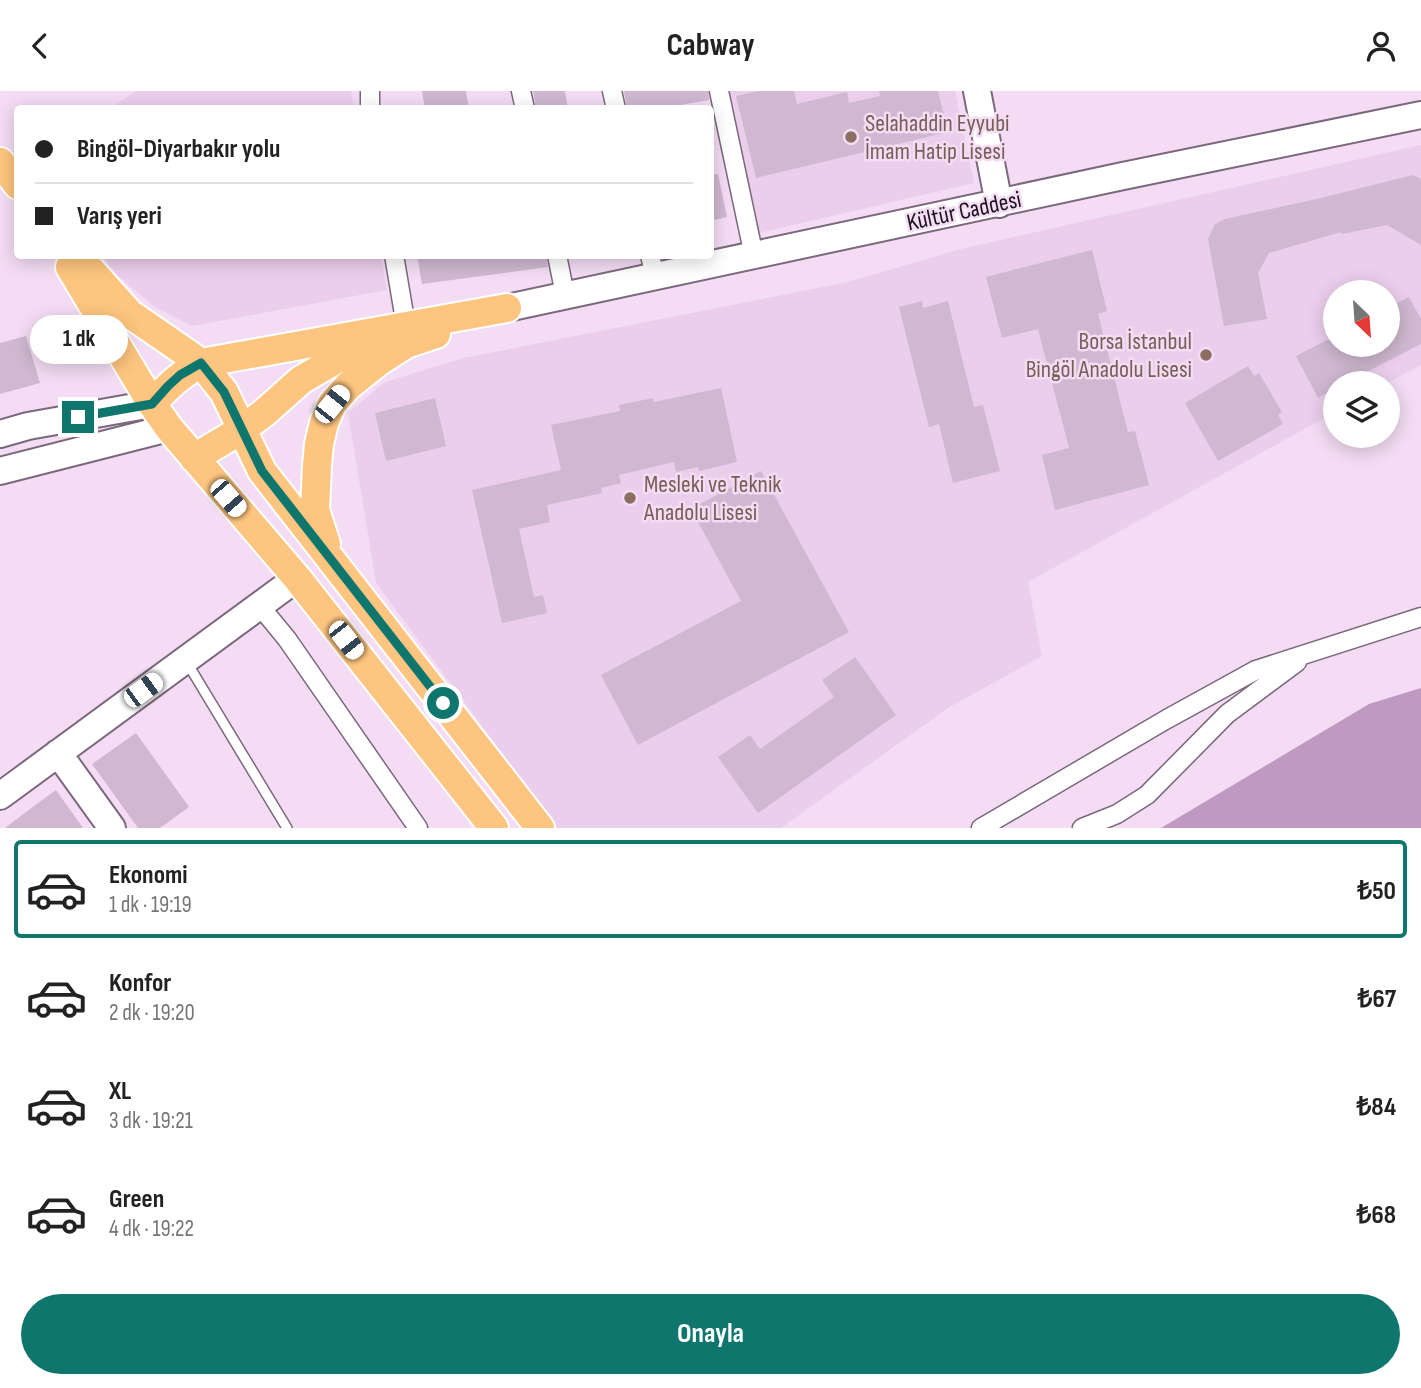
<!DOCTYPE html>
<html lang="tr">
<head>
<meta charset="utf-8">
<style>
  :root { --surface:#fff; --page:#f6f6f6; --text:#222; --muted:#767676; --line:#e0e0e0; --accent:#0f766e }
  body { margin:0; font-family:"Sofia Sans Condensed",sans-serif; background:var(--page); color:var(--text); height:100vh; display:flex; flex-direction:column; font-size:26px; white-space:nowrap }
  * { box-sizing:border-box; margin:0 }
  p { font-size:23px; color:var(--muted) }
  .icon { flex:none; width:38px; height:38px; fill:none; stroke:currentColor; stroke-width:2; stroke-linecap:round; stroke-linejoin:round }
  .map { position:relative; height:737px; overflow:hidden }
  .side { display:flex; flex-direction:column; background:var(--surface); flex:1 }
  .side>* { flex:none }
  .guide { position:absolute; left:14px; top:14px; width:700px; height:154px; border-radius:7px; box-shadow:0 4px 18px #0003; display:grid; align-content:center; height:154px; padding:0 21px; background:var(--surface) }
  .needle { width:46px; rotate:155deg }
  .tools { position:absolute; left:1323px; top:189px; display:grid; gap:14px }
  .tools a { display:grid; place-items:center; width:77px; height:77px; border-radius:50%; background:var(--surface); box-shadow:0 4px 18px #0003; font-size:35px }
  .end { position:absolute; width:32px; height:32px; margin:-16px; border:9px solid #0f766e; background:#fff; box-shadow:0 0 0 4px #fff }
  .from { border-radius:50% }
  .bubble { position:absolute; height:49px; border-radius:24px; background:var(--surface); box-shadow:0 4px 18px #0003; font-size:23px; font-weight:700; line-height:49px; text-align:center }
  .car { position:absolute; width:21px; height:42px; margin:-21px -10px; border-radius:9px; box-shadow:0 0 5px 2px #0007; background:linear-gradient(#fff 24%,#345 0 40%,#fff 0 76%,#345 0 86%,#fff 0) }
  .guide b { display:flex; align-items:center; gap:24px; height:66px; font-size:26px }
  .guide b+b { border-top:2px solid var(--line) }
  .guide i { width:18px; height:18px; background:var(--text) }
  ul { padding:12px 0 0; list-style:none }
  li { display:flex; align-items:center; gap:21px; height:98px; margin:0 14px 10px; padding:0 7px; border:4px solid transparent; border-radius:7px }
  li div { flex:1 }
  li b { display:block; font-size:26px }
  li em { font-style:normal; font-weight:700 }
  li.current { border-color:var(--accent) }
  li>.icon { width:63px; height:63px; stroke-width:1.5 }
  .button { display:flex; gap:14px; margin-top:auto; padding:14px 21px }
  .button a { flex:1; height:80px; border-radius:42px; background:var(--accent); color:#fff; font-size:28px; font-weight:700; line-height:80px; text-align:center }
  header { display:flex; justify-content:space-between; align-items:center; height:91px; padding:0 21px; background:var(--surface); font-size:32px; font-weight:700 }
  .map>svg:first-child { display:block }
</style>
</head>
<body>
<header><svg class="icon" aria-label="back" viewBox="0 0 24 24"><path d="M15 5l-7 7 7 7"/></svg>Cabway<svg class="icon" aria-label="person" viewBox="0 0 24 24"><circle cx="12" cy="8" r="4"/><path d="M4 21q1-7 8-7t8 7"/></svg></header>
<div class="map">
<svg width="1421" height="737" viewBox="0 0 1421 737">
  <rect width="100%" height="100%" fill="#f3dcf4"/>
  <path fill="#ebceec" fill-rule="evenodd" d="M136 0H351L354 17H111Z
    M728 0H955L974 92 759 142Z
    M1421 54V274L1387 292H1335V321L1028 491 1042 565 948 617 781 737H558L376 492 348 322 385 291 464 267 848 191 961 158ZM1335 201H1388V254H1335Z
    M103 165H381L387 199 192 235 155 216 118 185Z"/>
  <path fill="#c099c2" d="M1421 597V737H1161L1369 613Z"/>
  <path fill="#cfb8d0" d="M422 0H466L469 18H425Z
    M533 0H565L568 18H536Z
    M624 0H708L709 9 658 18H627Z
    M758 0H794L797 13 847 1 849 12 880 5 879 0H938L948 41 756 87 736 5Z
    M718 83 727 126 710 130V84Z
    M1413 84 1421 88V154L1387 134 1342 143 1341 141 1269 162 1258 182 1267 228 1224 235 1208 148 1215 133 1225 128 1321 107Z
    M1092 159 1107 220 1098 223 1128 341 1135 340 1149 394 1055 419 1042 364 1069 357 1038 238 1002 247 986 186Z
    M417 164H546L548 176 422 193Z
    M1409 206 1421 228V253L1345 292H1335V297L1318 307 1296 265 1335 245V254H1388V217Z
    M922 210 923 217 948 210 974 316 983 314 1000 380 953 392 939 333 929 336 899 216Z
    M26 245 40 292 0 303V252Z
    M1248 275 1254 285 1259 282 1282 321 1278 324 1283 333 1218 370 1185 312Z
    M721 297 737 371 699 380 698 376 676 381 674 371 619 384 621 392 601 397 602 402 547 414 550 431 519 438 534 506 543 504 547 522 502 532 472 399 561 379 551 334 620 320 619 314 653 307 654 311Z
    M435 307 446 355 386 370 375 322Z
    M761 380 849 541 638 654 601 584 741 510 691 418Z
    M855 566 896 624 758 722 718 666 750 644 760 658 834 606 822 589Z
    M136 642 189 716 160 737H138L92 673Z
    M56 699 83 737H5L30 718Z"/>
  <g fill="none" stroke-linecap="round" stroke-linejoin="round">
    <g stroke="#7c687d" stroke-width="12">
      <path id="lane" d="M186 570 287 737"/>
    </g>
    <g stroke="#7c687d" stroke-width="21">
      <path id="street" d="M370 0V18
        M521 0 525 18
        M612 0 616 18
        M719 0 754 165
        M394 164 406 235
        M557 164 565 204
        M650 164 655 186
        M259 514 287 548 418 737
        M981 737 1167 628 1256 579 1421 526
        M1082 737 1117 723 1147 704 1227 623 1297 571"/>
    </g>
    <g stroke="#7c687d" stroke-width="30">
      <path id="secondary" d="M977 0 999 113
        M507 217 1123 85 1421 24
        M0 343 28 335 152 313
        M0 380 169 337
        M58 662 112 737
        M0 705 297 487"/>
    </g>
    <g stroke="#fff" stroke-width="32">
      <path id="primary" d="M0 71 18 94
        M77 164 130 223 201 272 224 301 262 380 540 737
        M70 176 152 313 169 337 297 487 494 737
        M152 313C168 295 180 284 201 272L507 217
        M194 367 241 339 264 322 301 289 337 268 377 255
        M326 453 315 419 317 374 319 353 324 332 332 313 348 295 378 271 406 253 436 243"/>
    </g>
    <use href="#lane" stroke="#fff" stroke-width="9"/>
    <use href="#street" stroke="#fff" stroke-width="18"/>
    <use href="#secondary" stroke="#fff" stroke-width="26"/>
    <use href="#primary" stroke="#fdc57f" stroke-width="28"/>
  </g>
  <g fill="none" stroke-linecap="round" stroke-linejoin="round">
    <path stroke="#0f766e" stroke-width="9" d="M78 326 152 313 168 295 180 284 201 272 224 301 262 380 443 612"/>
  </g>
  <g fill="#8d6e63" stroke="#f3dcf4" stroke-width="2.5">
    <circle cx="851" cy="46" r="7"/>
    <circle cx="1206" cy="264" r="7"/>
    <circle cx="630" cy="407" r="7"/>
  </g>
  <g text-anchor="middle" dominant-baseline="central" stroke-width="5" stroke-linejoin="round" paint-order="stroke">
    <g font-size="24" fill="#785e54" stroke="#f3dcf4" text-anchor="start">
      <text x="865" y="32">Selahaddin Eyyubi<tspan x="865" dy="28">İmam Hatip Lisesi</tspan></text>
      <text x="1192" y="250" text-anchor="end">Borsa İstanbul<tspan x="1192" dy="28">Bingöl Anadolu Lisesi</tspan></text>
      <text x="644" y="393">Mesleki ve Teknik<tspan x="644" dy="28">Anadolu Lisesi</tspan></text>
    </g>
    <g font-size="24" fill="#1b131c" stroke="#f3dcf4">
      <text transform="translate(964 120) rotate(-12)">Kültür Caddesi</text>
    </g>
  </g>
</svg>
<div class="tools">
<a><svg class="needle" viewBox="-14 -14 28 28"><path d="M0-13l5 13h-10z" fill="#e53935"/><path d="M0 13l5-13h-10z" fill="#767676"/></svg></a>
<a><svg class="icon" aria-label="layers" viewBox="0 0 24 24"><path d="M12 4l9 5-9 5-9-5zM3 14l9 5 9-5"/></svg></a>
</div>
<i class="end from" style="left:443px;top:612px"></i>
<i class="end" style="left:78px;top:326px"></i>
<div class="bubble" style="left:30px;top:224px;width:98px">1 dk</div>
<i class="car" style="left:332px;top:313px;rotate:39deg"></i>
<i class="car" style="left:228px;top:407px;rotate:139deg"></i>
<i class="car" style="left:346px;top:549px;rotate:142deg"></i>
<i class="car" style="left:143px;top:599px;rotate:54deg"></i>
<div class="guide">
<b><i class="from"></i>Bingöl-Diyarbakır yolu</b>
<b><i></i>Varış yeri</b>
</div>
</div>
<section class="side">
<ul>
<li class="current"><svg class="icon" aria-label="car" viewBox="0 0 24 24"><path d="M5 17H2v-5l4-1 3-4h7l3 4 3 1v5h-3M9 17h6M6 11h13"/><circle cx="7" cy="17" r="2"/><circle cx="17" cy="17" r="2"/></svg><div><b>Ekonomi</b><p>1 dk · 19:19</p></div><em>₺50</em></li>
<li><svg class="icon" aria-label="car" viewBox="0 0 24 24"><path d="M5 17H2v-5l4-1 3-4h7l3 4 3 1v5h-3M9 17h6M6 11h13"/><circle cx="7" cy="17" r="2"/><circle cx="17" cy="17" r="2"/></svg><div><b>Konfor</b><p>2 dk · 19:20</p></div><em>₺67</em></li>
<li><svg class="icon" aria-label="car" viewBox="0 0 24 24"><path d="M5 17H2v-5l4-1 3-4h7l3 4 3 1v5h-3M9 17h6M6 11h13"/><circle cx="7" cy="17" r="2"/><circle cx="17" cy="17" r="2"/></svg><div><b>XL</b><p>3 dk · 19:21</p></div><em>₺84</em></li>
<li><svg class="icon" aria-label="car" viewBox="0 0 24 24"><path d="M5 17H2v-5l4-1 3-4h7l3 4 3 1v5h-3M9 17h6M6 11h13"/><circle cx="7" cy="17" r="2"/><circle cx="17" cy="17" r="2"/></svg><div><b>Green</b><p>4 dk · 19:22</p></div><em>₺68</em></li>
</ul>
<div class="button"><a>Onayla</a></div>
</section>
</body>
</html>
